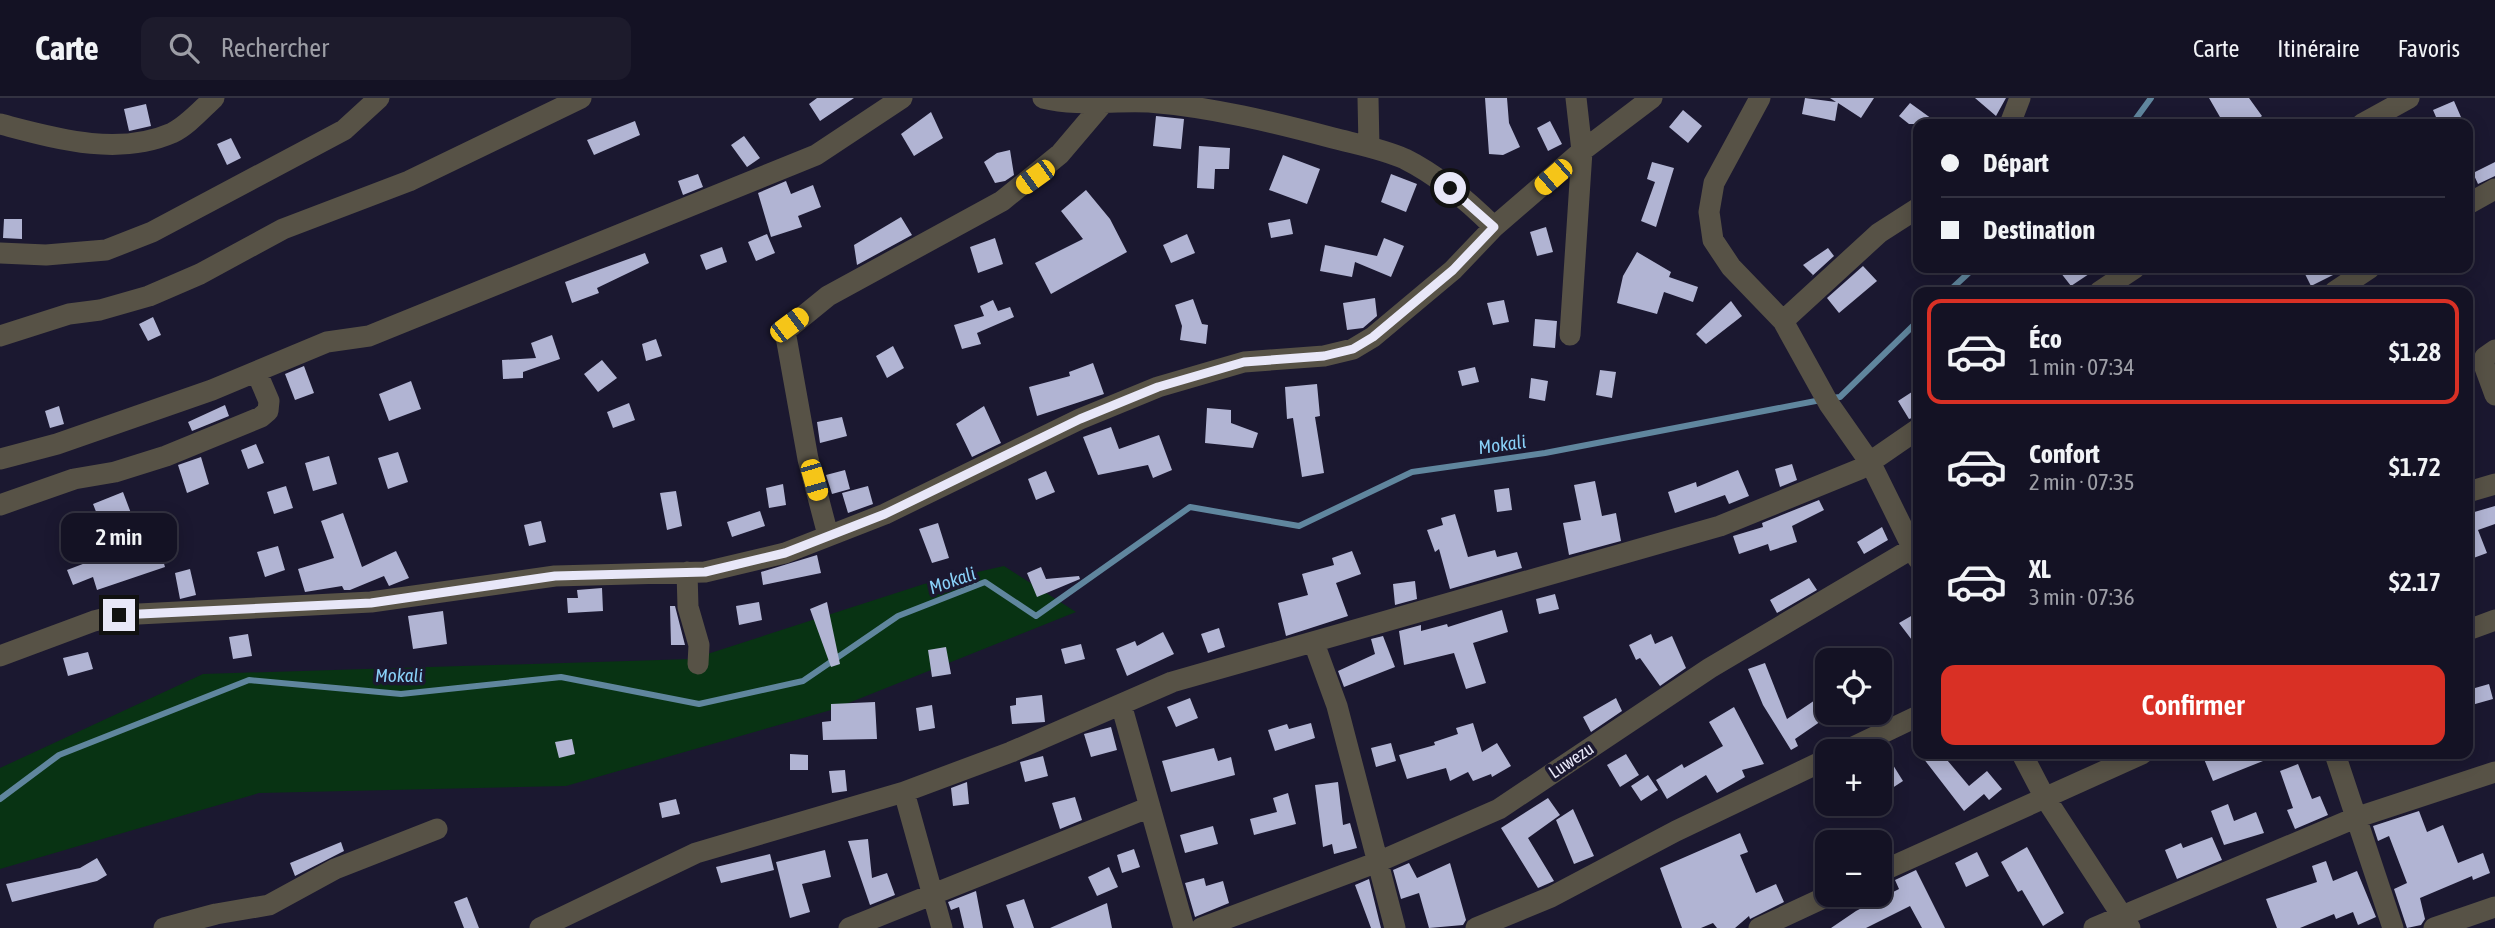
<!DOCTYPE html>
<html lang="fr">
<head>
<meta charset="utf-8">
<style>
  :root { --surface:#141224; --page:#1d1b2c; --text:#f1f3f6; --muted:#9d9ea6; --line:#333241; --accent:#d93025 }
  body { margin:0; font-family:"Asap Condensed",sans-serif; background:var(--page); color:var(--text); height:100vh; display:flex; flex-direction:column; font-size:26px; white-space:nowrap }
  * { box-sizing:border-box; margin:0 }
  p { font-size:23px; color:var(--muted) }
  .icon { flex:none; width:38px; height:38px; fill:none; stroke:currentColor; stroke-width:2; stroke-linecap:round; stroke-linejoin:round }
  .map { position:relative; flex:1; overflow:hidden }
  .sheet { position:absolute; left:1913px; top:189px; width:560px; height:472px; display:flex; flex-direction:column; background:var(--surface); border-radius:14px; box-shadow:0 4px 18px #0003,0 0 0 2px var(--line) }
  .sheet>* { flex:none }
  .hud { position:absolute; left:1913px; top:21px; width:560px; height:154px; border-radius:14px; box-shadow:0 4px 18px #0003,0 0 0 2px var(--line); display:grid; align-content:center; height:154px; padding:0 28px; background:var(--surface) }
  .tools { position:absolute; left:1815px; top:550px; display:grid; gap:14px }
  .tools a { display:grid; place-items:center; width:77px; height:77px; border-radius:14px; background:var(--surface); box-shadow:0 4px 18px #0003,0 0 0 2px var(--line); font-size:35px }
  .end { position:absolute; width:32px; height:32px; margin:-16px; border:9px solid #e8e7f8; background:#111; box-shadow:0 0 0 4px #111 }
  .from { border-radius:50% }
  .bubble { position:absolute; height:49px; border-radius:14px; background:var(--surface); box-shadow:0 4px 18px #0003,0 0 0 2px var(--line); font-size:23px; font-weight:600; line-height:49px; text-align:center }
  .car { position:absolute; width:21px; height:42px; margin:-21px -10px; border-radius:9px; box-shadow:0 0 5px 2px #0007; background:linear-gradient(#f5c518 24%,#345 0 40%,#f5c518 0 76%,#345 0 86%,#f5c518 0) }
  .hud b { display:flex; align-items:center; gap:24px; height:66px; font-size:26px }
  .hud b+b { border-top:2px solid var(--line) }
  .hud i { width:18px; height:18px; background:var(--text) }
  ul { padding:12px 0 0; list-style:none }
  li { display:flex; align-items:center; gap:21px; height:105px; margin:0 14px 10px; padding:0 14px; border:4px solid transparent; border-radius:14px }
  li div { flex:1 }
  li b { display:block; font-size:26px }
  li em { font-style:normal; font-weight:600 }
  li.active { border-color:var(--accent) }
  li>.icon { width:63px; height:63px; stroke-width:1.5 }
  .action { display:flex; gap:14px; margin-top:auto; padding:14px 28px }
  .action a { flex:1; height:80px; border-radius:14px; background:var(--accent); color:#fff; font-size:28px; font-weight:600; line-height:80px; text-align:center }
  header { display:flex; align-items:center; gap:42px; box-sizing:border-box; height:98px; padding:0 35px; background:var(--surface); border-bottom:2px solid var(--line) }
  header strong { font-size:33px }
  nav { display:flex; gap:38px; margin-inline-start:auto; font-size:24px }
  .search { width:490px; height:63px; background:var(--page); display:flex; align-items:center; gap:18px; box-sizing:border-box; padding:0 24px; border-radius:14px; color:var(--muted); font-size:26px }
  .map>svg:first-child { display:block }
</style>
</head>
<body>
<header>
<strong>Carte</strong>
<div class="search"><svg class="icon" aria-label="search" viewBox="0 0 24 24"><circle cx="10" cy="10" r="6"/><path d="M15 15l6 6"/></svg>Rechercher</div>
<nav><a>Carte</a><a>Itinéraire</a><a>Favoris</a></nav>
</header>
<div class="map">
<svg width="2495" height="830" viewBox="0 0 2495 830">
  <rect width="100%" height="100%" fill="#1b1830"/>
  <path fill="#083313" d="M1004 468 1076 514 831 612 566 688 259 695 0 771V670L203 576 692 561 924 486Z"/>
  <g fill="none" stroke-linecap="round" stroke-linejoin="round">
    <path stroke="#60869e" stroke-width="6" d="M2132 26 2151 0
      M1948 194 1974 170
      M1832 300 1840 299 1918 223
      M0 701 59 657 249 582 401 596 561 579 699 606 803 583 898 518 985 484 1036 518 1190 409 1299 428 1412 374 1545 355 1821 302"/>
  </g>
  <path fill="#b1b4d3" d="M817 0H854L820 23 809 6Z
    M1485 0H1507L1509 25 1520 49 1503 57 1489 56Z
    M1805 0 1836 4 1830 0H1874L1861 20 1838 5 1835 23 1802 16Z
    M1975 0H2006L1996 18Z
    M2209 0H2249L2262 18 2251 26H2224Z
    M2454 3 2464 26H2439L2433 12Z
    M1910 5 1939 26H1909L1899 18Z
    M146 6 151 28 129 33 124 11Z
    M1683 12 1702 28 1688 45 1669 29Z
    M931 14 943 40 914 58 901 36Z
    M1156 18 1184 21 1181 51 1153 48Z
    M635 23 640 37 594 57 587 42Z
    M1550 23 1562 46 1548 53 1537 30Z
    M744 38 760 60 747 69 731 47Z
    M231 40 241 60 227 67 217 46Z
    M1199 48 1230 50 1229 71H1215L1214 91 1197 90Z
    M1010 52 1014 77 1005 83 995 85 984 64 997 55Z
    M1283 57 1320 71 1307 106 1269 92Z
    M1652 64 1674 70 1656 129 1641 123 1655 84 1647 81Z
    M2495 64V78L2478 86 2473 75Z
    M698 76 703 89 683 97 678 83Z
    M1391 76 1417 86 1406 114 1381 104Z
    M786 83 791 96 813 87 821 109 798 118 802 129 771 139 758 95Z
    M1086 92 1110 121 1127 154 1051 196 1035 165 1083 141 1061 113Z
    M901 119 912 137 857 167 854 147Z
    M4 121H22V141L3 140Z
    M1290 121 1293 136 1271 140 1268 125Z
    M1546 129 1553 154 1537 158 1530 134Z
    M767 136 775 155 756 163 748 144Z
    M1187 136 1195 155 1171 165 1163 147Z
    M995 140 1003 166 978 175 970 149Z
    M1384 140 1404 148 1391 179 1355 164 1352 179 1320 173 1325 147 1377 158Z
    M722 149 727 164 706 172 700 157Z
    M1828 150 1834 158 1811 179 1813 177 1803 167Z
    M1637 154 1671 174 1669 179 1698 189 1693 204 1664 194 1657 216 1617 205 1623 178Z
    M645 155 649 165 597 190 599 195 572 205 565 184Z
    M1863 168 1877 183 1839 215 1827 200Z
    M2057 170H2098L2071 188Z
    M2302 170H2347L2311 188Z
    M1375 200 1377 218 1363 230 1347 232 1343 205Z
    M1193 201 1202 226 1208 227 1206 246 1180 242 1182 228 1175 207Z
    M993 202 998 213 1010 209 1014 219 977 235 981 246 962 251 954 227 984 218 980 208Z
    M1504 202 1509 224 1493 227 1487 205Z
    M1731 203 1742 218 1706 246 1696 236Z
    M153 219 161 237 148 243 139 226Z
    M1535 221 1557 223 1555 250 1533 248Z
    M552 237 560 261 523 274V280L503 281 502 262 536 260 531 245Z
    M656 241 662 258 646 263 642 246Z
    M893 248 904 270 887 280 876 258Z
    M602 262 617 280 598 294 584 276Z
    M1093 265 1104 296 1037 318 1029 289 1070 278 1069 274Z
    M304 268 314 295 295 302 285 276Z
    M1475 269 1479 284 1462 288 1458 273Z
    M1600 272 1616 274 1612 300 1596 297Z
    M1531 280 1548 283 1545 303 1529 300Z
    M411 283 421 311 389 323 379 296Z
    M1317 286 1320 318 1315 319 1324 375 1302 379 1293 320 1287 321 1285 289Z
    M1918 290V318L1909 321 1898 303Z
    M629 305 635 322 613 330 607 314Z
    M225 307 229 318 192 333 188 324Z
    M59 308 64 326 50 330 45 313Z
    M984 308 1001 345 972 359 956 326Z
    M1207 310 1231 312V325L1258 335 1253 350 1205 345Z
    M842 319 847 338 820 345 817 324Z
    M1111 329 1119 351 1159 337 1172 372 1153 380 1148 367 1098 377 1083 339Z
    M256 346 264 365 248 371 241 352Z
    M398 354 408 384 388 391 378 360Z
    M329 358 337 386 313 393 305 365Z
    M201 359 209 386 187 395 178 367Z
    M1792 366 1797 382 1780 389 1775 371Z
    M845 372 850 391 832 396 826 377Z
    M1738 372 1749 398 1729 406 1725 397 1675 415 1668 394 1696 384 1697 389Z
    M1046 373 1055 394 1036 402 1028 381Z
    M1595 383 1602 418 1616 415 1621 443 1569 457 1563 425 1581 422 1574 387Z
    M783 386 786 407 769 410 766 390Z
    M286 388 293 410 274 416 267 394Z
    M868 388 873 406 848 415 842 395Z
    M1509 390 1512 412 1497 414 1494 392Z
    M676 393 682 428 667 432 660 395Z
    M123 394 143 447 157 442 165 469 97 492 93 479 73 487 67 472 88 464 84 453 108 444 93 406Z
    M1819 402 1824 412 1792 428 1797 444 1770 453 1768 446 1739 456 1733 438 1763 429 1762 425Z
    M2468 408 2471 415 2495 408V426L2478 432 2487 455 2468 462Z
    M760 413 765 428 732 439 727 424Z
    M343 415 362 469 396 453 409 480 389 488 384 478 350 492H344L342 488 305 494 298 471 334 460 321 423Z
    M1455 416 1468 459 1495 452 1497 459 1517 454 1522 470 1450 491 1439 451 1435 454 1427 432 1443 427 1441 420Z
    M541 423 546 444 529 448 524 427Z
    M938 425 949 460 932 465 919 431Z
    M1882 429 1888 442 1864 456 1857 444Z
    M278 448 285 472 265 479 257 454Z
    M1352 453 1361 476 1336 485 1348 518 1286 538 1278 505 1308 497 1302 476 1334 467 1332 460Z
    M817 457 821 475 763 487 761 474Z
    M1041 469 1046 481 1079 478 1080 481 1037 499 1027 475Z
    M190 471 196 497 180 501 175 475Z
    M1809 480 1817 492 1777 515 1770 502Z
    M1415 483 1417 501 1395 507 1393 486Z
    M602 490 603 513 568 515 567 500H578L577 492Z
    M1555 496 1559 511 1539 516 1536 501Z
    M759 504 762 522 739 527 736 508Z
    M827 504 840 566 831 569 810 511Z
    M670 508H675L685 547H671Z
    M1502 512 1508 534 1473 545 1486 585 1466 591 1454 555 1404 567 1399 533 1421 527V533L1447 526 1448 529Z
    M443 513 447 546 413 551 408 518Z
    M1918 514V550L1899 525Z
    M1219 530 1225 549 1208 555 1201 536Z
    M1163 534 1174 556 1127 578 1116 551 1135 543 1137 548Z
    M248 536 252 558 233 561 229 539Z
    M1651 536 1655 546 1672 538 1686 570 1660 588 1640 560 1636 562 1629 547Z
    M1383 538 1395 569 1344 589 1338 573 1375 556 1371 541Z
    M1081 546 1085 561 1065 566 1061 551Z
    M946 549 951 576 932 579 928 552Z
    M88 554 93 571 68 578 63 560Z
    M1765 565 1787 621 1827 594V619L1795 641 1798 648 1791 652 1763 607 1748 571Z
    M2489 586 2493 601 2468 608V592Z
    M1042 597 1045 624 1012 626 1010 608 1016 607V600Z
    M1190 600 1198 620 1176 629 1167 609Z
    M1616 600 1622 613 1591 634 1583 619Z
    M875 604 877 641 823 642 822 624 831 623V606Z
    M932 607 935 630 919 633 916 610Z
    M1734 609 1764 666 1742 672 1745 679 1717 695 1706 677 1667 701 1656 682 1682 666 1684 670 1723 648 1709 624Z
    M1311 625 1315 640 1275 653 1268 632 1287 626 1289 631Z
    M1473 625 1482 654 1497 645 1511 668 1492 679 1491 676 1473 683 1468 674 1450 683 1446 670 1407 681 1399 657 1435 647 1434 644 1458 636 1456 630Z
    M1111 629 1117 652 1091 659 1084 636Z
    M572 641 575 656 559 660 555 644Z
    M1391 645 1396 663 1376 669 1371 650Z
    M1214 650 1218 663 1231 659 1235 677 1171 694 1162 663Z
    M790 656 808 657V672H790Z
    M1626 656 1639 677 1620 689 1607 667Z
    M1920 656H1942L1969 688 1987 673 2002 691 1989 702 1984 696 1964 713Z
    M2202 656H2278V657L2213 683Z
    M1043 658 1048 678 1025 684 1020 664Z
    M2298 666 2312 701 2320 698 2328 717 2295 731 2287 712 2293 710 2280 673Z
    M1893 667 1903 683 1880 698V675Z
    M845 672 847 693 832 695 829 673Z
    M1648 677 1658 692 1641 703 1631 688Z
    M967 684 969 706 953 708 951 690Z
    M1338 684 1343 727 1350 725 1357 750 1334 756 1332 746 1323 749 1315 687Z
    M1288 695 1296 726 1254 737 1250 721 1277 714 1273 700Z
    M1075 699 1082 722 1060 731 1052 705Z
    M1548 700 1560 717 1528 740 1554 783 1538 790 1501 730Z
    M676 701 680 716 662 720 659 705Z
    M2228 706 2234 723 2256 714 2264 735 2224 747 2211 713Z
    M1573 711 1594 758 1574 766 1556 722Z
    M2419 713 2427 734 2443 727 2458 765 2483 755 2490 775 2473 782 2472 778 2420 800 2425 821 2421 827 2407 830 2394 791 2407 785 2389 738 2378 743 2373 728Z
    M1213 728 1218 746 1185 755 1180 737Z
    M1740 735 1748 754 1740 757 1756 795 1776 786 1784 804 1750 821 1749 818 1735 830H1717L1713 825 1701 830H1682L1660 770Z
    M2212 739 2222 762 2177 781 2165 752 2181 745 2183 750Z
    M868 741 872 780 887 775 895 797 870 807 848 743Z
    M341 744 344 753 295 778 290 765Z
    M2027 749 2064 815 2043 828 2022 792 2018 794 2001 764Z
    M1134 751 1140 769 1122 775 1117 757Z
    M825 752 831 779 802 786 810 814 790 820 776 764Z
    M1977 754 1989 778 1966 789 1955 765Z
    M770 756 774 772 721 785 716 769Z
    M97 760 107 777 97 783 12 804 6 786 80 770Z
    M2326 763 2333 783 2357 773 2376 819 2358 827 2353 814 2336 821 2334 816 2300 830H2277L2266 801 2317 784 2312 768Z
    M1409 765 1417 780 1450 765 1466 822 1463 827 1429 830 1419 795 1401 801 1393 772Z
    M1109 769 1118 789 1097 798 1088 779Z
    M1916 772 1945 830H1922L1910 808 1866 830H1831L1856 813 1899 791 1895 782Z
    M1204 780 1206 788 1223 783 1229 805 1195 819 1185 785Z
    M1369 781 1381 830H1371L1355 787Z
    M976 793 983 830H964L959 809 951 812 948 804Z
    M467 799 479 830H464L454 804Z
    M1024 801 1034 830H1014L1006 807Z
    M1107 805 1112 830H1050Z"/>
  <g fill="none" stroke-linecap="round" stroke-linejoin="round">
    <path stroke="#575246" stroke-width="21" d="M1043 0C1078 9 1113 2 1149 4 1211 9 1273 24 1333 40 1356 46 1383 51 1405 61 1439 78 1467 102 1494 129
      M1368 0 1369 49
      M1760 0 1714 85 1709 114 1713 142 1731 169 1783 223 1829 306 1871 366 1918 461
      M0 26C54 40 117 59 172 35 187 28 201 12 214 0
      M2010 26 2020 0
      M2362 26 2409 0
      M2468 106 2495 91
      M0 155 46 157 106 152 152 134 344 32 379 0
      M2099 194 2135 170
      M2334 194 2370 170
      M1783 223 1879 135 1918 110
      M1570 237 1582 53 1576 0
      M0 238 69 216 100 212 149 198 200 176 283 131 409 83 581 0
      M2495 252 2485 259 2484 267 2495 297
      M0 361 57 346 212 292 327 244 369 238 816 57 902 0
      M2468 394 2495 386
      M0 407 74 381 115 374 166 358 261 319 268 313 269 303 257 275
      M828 437 808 361 785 233 828 198 1002 103 1060 56 1105 3
      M687 474 688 509 699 547 698 566
      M2468 532 2495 522
      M1314 545 1337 608 1395 830
      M0 558 94 523 119 517 371 504 555 478 705 474 785 455 885 416 1080 321 1158 289 1244 264 1324 258 1353 251 1373 239 1453 172 1494 129 1582 53 1652 0
      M1121 606 1184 830
      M1845 653 1918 618
      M2022 656 2044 698 2130 830
      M2335 656 2393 830
      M904 694 942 830
      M1880 774 2142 656
      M164 830 216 816 269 807 335 771 437 731
      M540 830 696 755 904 694 1011 654 1172 584 1720 428 1860 371 1918 331
      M849 830 1150 709
      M1201 830 1378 764 1499 711 1710 570 1918 447
      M1476 830 1551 799 1676 733 1827 661
      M1759 830 1832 796
      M2094 830 2355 720 2495 674
      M2434 830 2495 809"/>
  </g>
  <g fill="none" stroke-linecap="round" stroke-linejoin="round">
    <path stroke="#e8e7f8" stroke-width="9" d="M119 517 371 505 555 478 705 474 785 455 885 416 1080 321 1158 289 1244 264 1324 258 1353 251 1373 239 1453 172 1494 129 1450 90"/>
  </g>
  <g text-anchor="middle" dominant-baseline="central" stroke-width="7" stroke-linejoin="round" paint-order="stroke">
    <g font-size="18" fill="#e8e7f8" stroke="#1b1830">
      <text transform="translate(1571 662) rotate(-34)">Luwezu</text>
    </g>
    <g font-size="19" font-style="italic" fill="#89d1f8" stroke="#1b1830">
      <text transform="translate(1502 346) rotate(-8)">Mokali</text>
      <text transform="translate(952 482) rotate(-19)">Mokali</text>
      <text x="399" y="577">Mokali</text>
    </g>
  </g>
</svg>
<div class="tools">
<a><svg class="icon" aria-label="locate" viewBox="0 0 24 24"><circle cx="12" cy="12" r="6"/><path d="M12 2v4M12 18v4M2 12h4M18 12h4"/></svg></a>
<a>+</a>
<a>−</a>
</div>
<i class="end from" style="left:1450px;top:90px"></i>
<i class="end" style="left:119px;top:517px"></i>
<div class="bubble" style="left:61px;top:415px;width:116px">2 min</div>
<i class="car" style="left:1035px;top:79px;rotate:234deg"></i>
<i class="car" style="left:1553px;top:79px;rotate:229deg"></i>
<i class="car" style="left:789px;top:227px;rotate:53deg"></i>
<i class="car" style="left:814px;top:382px;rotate:164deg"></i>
<div class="hud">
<b><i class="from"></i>Départ</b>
<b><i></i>Destination</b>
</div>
<section class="sheet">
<ul>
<li class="active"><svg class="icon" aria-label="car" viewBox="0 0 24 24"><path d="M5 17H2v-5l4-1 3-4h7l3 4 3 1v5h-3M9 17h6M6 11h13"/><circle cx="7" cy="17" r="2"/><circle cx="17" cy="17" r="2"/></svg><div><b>Éco</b><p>1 min · 07:34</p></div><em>$1.28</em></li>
<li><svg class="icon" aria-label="car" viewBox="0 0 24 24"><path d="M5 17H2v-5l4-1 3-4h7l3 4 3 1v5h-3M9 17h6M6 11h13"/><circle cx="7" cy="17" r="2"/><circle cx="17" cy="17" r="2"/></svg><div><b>Confort</b><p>2 min · 07:35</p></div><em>$1.72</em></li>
<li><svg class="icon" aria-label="car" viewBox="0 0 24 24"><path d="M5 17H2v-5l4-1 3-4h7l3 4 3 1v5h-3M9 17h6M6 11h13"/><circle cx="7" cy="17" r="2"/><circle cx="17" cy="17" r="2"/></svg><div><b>XL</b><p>3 min · 07:36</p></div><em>$2.17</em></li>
</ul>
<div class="action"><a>Confirmer</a></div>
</section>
</div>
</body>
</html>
